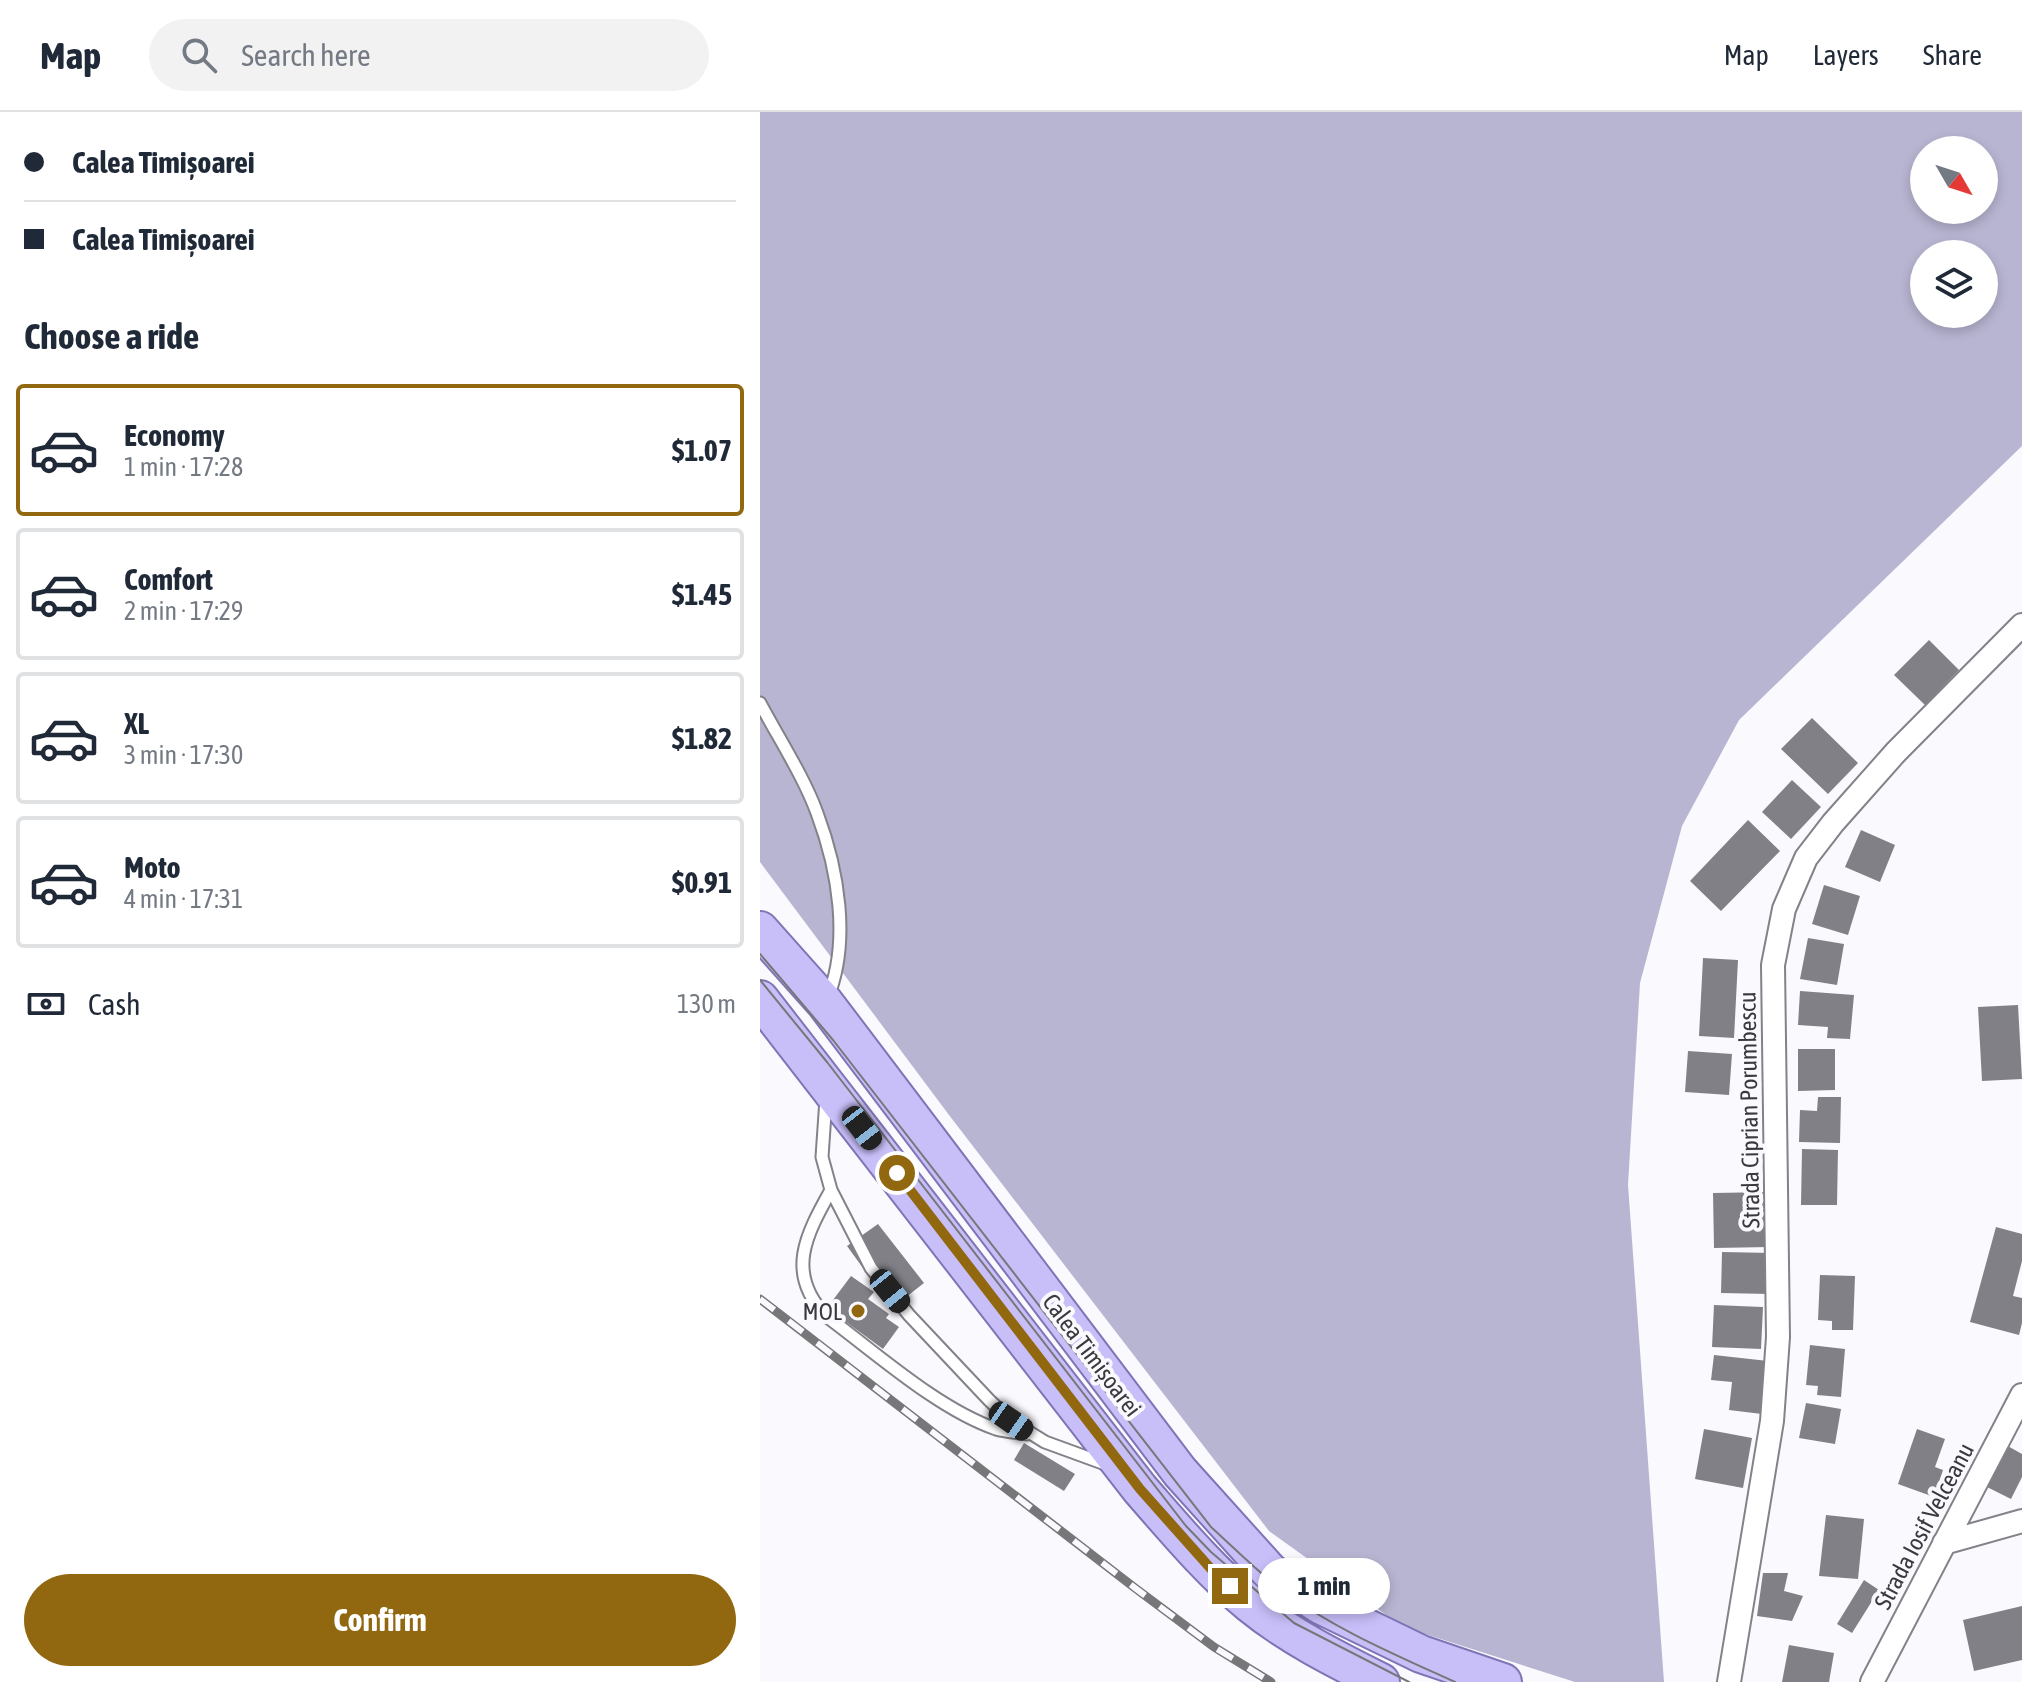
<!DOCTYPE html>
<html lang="en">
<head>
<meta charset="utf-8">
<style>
  :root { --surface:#fff; --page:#f2f2f3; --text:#1f2937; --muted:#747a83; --line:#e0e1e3; --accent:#916810 }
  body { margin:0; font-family:"Asap Condensed",sans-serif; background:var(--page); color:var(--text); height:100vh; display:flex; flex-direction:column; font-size:30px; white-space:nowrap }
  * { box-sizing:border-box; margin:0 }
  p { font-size:26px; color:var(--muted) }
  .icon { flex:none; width:44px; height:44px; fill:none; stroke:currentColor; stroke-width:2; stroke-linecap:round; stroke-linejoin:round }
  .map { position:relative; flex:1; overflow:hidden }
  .sheet { display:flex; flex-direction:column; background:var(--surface); width:760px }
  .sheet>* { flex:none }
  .guide { display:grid; align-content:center; height:176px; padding:0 24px; background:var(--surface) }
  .needle { width:52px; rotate:129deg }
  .tools { position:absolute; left:1150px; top:24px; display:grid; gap:16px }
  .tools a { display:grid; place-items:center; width:88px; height:88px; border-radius:50%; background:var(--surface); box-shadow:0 4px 12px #0003; font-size:40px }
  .end { position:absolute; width:36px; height:36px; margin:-18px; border:10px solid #916810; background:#fff; box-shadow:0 0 0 4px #fff }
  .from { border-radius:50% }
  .bubble { position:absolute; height:56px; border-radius:28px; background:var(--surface); box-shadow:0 4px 12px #0003; font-size:26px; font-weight:700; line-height:56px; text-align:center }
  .car { position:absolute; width:24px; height:48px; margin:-24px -12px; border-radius:10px; box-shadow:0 0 6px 2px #0007; background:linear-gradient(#222 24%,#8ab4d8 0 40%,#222 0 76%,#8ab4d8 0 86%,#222 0) }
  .guide b { display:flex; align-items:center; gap:28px; height:76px; font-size:30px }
  .guide b+b { border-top:2px solid var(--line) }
  .guide i { width:20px; height:20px; background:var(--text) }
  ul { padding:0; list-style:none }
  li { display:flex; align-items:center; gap:24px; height:132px; margin:0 16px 12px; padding:0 8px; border:4px solid var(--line); border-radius:8px }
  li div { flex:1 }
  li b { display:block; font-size:30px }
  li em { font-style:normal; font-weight:700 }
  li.current { border-color:var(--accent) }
  li>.icon { width:72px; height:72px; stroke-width:1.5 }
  h2 { padding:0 24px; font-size:36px; line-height:96px }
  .pay { display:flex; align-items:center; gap:20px; height:88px; padding:0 24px; font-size:30px }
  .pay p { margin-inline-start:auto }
  .button { display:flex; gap:16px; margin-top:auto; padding:16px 24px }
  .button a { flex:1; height:92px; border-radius:48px; background:var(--accent); color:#fff; font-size:32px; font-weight:700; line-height:92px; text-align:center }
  header { display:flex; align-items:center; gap:48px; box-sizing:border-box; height:112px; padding:0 40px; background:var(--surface); border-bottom:2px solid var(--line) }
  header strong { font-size:38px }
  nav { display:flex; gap:44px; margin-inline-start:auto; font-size:28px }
  .search { width:560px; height:72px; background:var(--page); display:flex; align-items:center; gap:20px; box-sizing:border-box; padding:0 28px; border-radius:44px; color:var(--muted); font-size:30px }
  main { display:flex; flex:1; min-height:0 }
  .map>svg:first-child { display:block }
</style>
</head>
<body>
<header>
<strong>Map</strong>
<div class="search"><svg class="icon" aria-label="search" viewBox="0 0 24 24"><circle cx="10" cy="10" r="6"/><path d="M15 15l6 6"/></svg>Search here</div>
<nav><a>Map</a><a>Layers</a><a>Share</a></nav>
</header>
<main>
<section class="sheet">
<div class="guide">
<b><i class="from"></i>Calea Timișoarei</b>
<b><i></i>Calea Timișoarei</b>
</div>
<h2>Choose a ride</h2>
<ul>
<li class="current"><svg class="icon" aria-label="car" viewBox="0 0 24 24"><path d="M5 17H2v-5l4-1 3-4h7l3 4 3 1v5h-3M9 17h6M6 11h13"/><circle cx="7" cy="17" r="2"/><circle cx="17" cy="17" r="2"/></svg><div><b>Economy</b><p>1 min · 17:28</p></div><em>$1.07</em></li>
<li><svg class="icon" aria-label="car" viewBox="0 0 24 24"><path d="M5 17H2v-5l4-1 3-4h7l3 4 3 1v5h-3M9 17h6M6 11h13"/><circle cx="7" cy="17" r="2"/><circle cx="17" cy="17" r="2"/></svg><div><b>Comfort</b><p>2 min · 17:29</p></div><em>$1.45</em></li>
<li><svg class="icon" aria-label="car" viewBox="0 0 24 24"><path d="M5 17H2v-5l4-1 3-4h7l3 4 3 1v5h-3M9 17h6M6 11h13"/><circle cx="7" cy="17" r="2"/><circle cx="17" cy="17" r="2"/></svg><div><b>XL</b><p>3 min · 17:30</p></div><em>$1.82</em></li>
<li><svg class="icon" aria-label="car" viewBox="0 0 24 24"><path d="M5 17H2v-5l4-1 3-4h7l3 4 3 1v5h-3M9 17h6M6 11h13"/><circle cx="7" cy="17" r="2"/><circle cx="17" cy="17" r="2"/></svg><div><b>Moto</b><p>4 min · 17:31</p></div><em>$0.91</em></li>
</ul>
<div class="pay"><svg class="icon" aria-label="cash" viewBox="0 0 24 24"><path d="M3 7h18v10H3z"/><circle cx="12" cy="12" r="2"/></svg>Cash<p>130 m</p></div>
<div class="button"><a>Confirm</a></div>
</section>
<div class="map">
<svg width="1262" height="1570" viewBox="0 0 1262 1570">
  <rect width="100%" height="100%" fill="#f9f9fe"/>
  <path fill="#b8b5d2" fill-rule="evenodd" d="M0 0H1262V334L979 608 922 714 880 871 868 1073 904 1570H815L643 1515 509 1419 189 1003 0 750ZM1164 38H1224V98H1164ZM1164 142H1224V202H1164Z"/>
  <path fill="#818087" d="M1169 528 1199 558 1165 593 1134 563Z
    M1052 606 1098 651 1068 682 1021 637Z
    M1032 668 1061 695 1031 727 1002 700Z
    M988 708 1020 739 961 799 930 769Z
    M1101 718 1135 733 1120 770 1085 755Z
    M1064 773 1100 784 1088 823 1052 812Z
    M1048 826 1084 832 1077 873 1040 867Z
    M943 846 978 848 974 926 939 924Z
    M1040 879 1094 883 1090 927 1067 926 1068 915 1038 913Z
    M1258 893 1262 967 1222 969 1218 895Z
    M1038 937H1075V978L1038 979Z
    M928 939 972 942 969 983 925 980Z
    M1058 985H1081L1080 1031 1039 1030 1040 998 1057 999Z
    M1042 1037 1078 1038 1077 1093H1041Z
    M1010 1080V1135L954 1136 953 1081Z
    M118 1112 164 1171 132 1196 87 1134Z
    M1236 1115 1262 1122V1149L1253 1184 1262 1186V1211L1259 1223 1210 1210Z
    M962 1140 1012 1141 1010 1182 961 1181Z
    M1060 1163 1095 1164 1093 1218H1072V1209L1058 1208Z
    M91 1164 114 1180 108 1187 129 1202 126 1206 139 1215 123 1237 67 1196Z
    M954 1193 1003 1195 1001 1237 952 1235Z
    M1050 1233 1085 1237 1081 1285 1057 1283 1058 1274 1046 1273Z
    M954 1243 1008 1249 1002 1302 969 1298 972 1270 951 1268Z
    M1046 1291 1081 1297 1075 1332 1039 1326Z
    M944 1317 992 1326 983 1376 935 1367Z
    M1157 1317 1185 1327 1175 1355 1183 1358 1174 1385 1138 1372Z
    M264 1331 315 1362 304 1379 254 1348Z
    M1246 1333 1262 1342V1365L1251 1387 1225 1374Z
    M1066 1403 1104 1407 1098 1467 1059 1464Z
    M1003 1461H1028L1024 1479 1043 1484 1032 1509 997 1504Z
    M1104 1468 1119 1478 1092 1521 1077 1512Z
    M1262 1494V1548L1214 1559 1203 1508Z
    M1029 1533 1074 1541 1069 1570H1022Z"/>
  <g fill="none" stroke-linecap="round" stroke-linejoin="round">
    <g stroke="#838289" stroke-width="15">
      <path id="service" d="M0 591C18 625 44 665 57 701 78 757 91 830 67 887
        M66 987 62 1045 71 1078 111 1156 149 1203 229 1288 251 1309 285 1330 348 1353
        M71 1078C46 1123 25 1161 66 1204 116 1241 178 1297 236 1317 246 1320 257 1320 267 1322"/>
    </g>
    <g stroke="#838289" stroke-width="26">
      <path id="minor" d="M1184 1431 1262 1409
        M969 1570 1012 1309 1018 1225 1013 853 1024 797 1046 746 1073 711 1136 640 1262 513
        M1112 1570 1262 1283"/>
    </g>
    <g stroke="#7f75b5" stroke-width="40">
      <path id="primary" d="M0 818 65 891 420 1360 510 1460 560 1493 661 1542 743 1570
        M0 887 380 1377C415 1417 449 1458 490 1492 529 1524 575 1547 621 1570"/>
    </g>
    <use href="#service" stroke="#fff" stroke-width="11"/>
    <use href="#minor" stroke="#fff" stroke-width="22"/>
    <use href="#primary" stroke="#c8bff9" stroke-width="36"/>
    <path stroke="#77777a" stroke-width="2" d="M0 842 73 928 451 1415C474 1436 496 1458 520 1477 572 1516 636 1543 695 1570
      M0 868 67 950 426 1414 451 1440 534 1511 649 1570"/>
    <g stroke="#77777a" stroke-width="9">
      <path id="rail" d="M0 1187 375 1476 454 1535 511 1570"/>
    </g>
    <use href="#rail" stroke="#f9f9fe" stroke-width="6" stroke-dasharray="18" stroke-linecap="butt"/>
  </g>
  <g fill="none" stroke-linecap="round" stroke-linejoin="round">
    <path stroke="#916810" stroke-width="10" d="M137 1061 380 1377 452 1458 470 1474"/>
  </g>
  <circle fill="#916810" stroke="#f9f9fe" stroke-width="3" cx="98" cy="1199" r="8"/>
  <g text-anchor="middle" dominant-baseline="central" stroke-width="8" stroke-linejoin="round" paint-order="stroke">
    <g font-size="24" fill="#3a3a3d" stroke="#f9f9fe">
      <text transform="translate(989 998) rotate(-91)">Strada Ciprian Porumbescu</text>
      <text transform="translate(332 1243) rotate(53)">Calea Timișoarei</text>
      <text transform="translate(1164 1414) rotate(-62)">Strada Iosif Velceanu</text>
    </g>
    <g font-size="24" fill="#3a3a3d" stroke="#f9f9fe" text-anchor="end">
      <text x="82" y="1199">MOL</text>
    </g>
  </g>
</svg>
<div class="tools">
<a><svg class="needle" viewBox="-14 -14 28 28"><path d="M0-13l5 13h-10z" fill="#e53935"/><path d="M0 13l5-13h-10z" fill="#747a83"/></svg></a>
<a><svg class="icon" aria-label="layers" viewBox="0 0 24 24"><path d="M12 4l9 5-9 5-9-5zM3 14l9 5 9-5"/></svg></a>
</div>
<i class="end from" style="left:137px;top:1061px"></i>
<i class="end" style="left:470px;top:1474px"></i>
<div class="bubble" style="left:498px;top:1446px;width:132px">1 min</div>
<i class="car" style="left:102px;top:1016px;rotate:142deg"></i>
<i class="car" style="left:130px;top:1179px;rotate:141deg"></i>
<i class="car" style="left:251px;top:1309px;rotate:125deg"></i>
</div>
</main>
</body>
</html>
